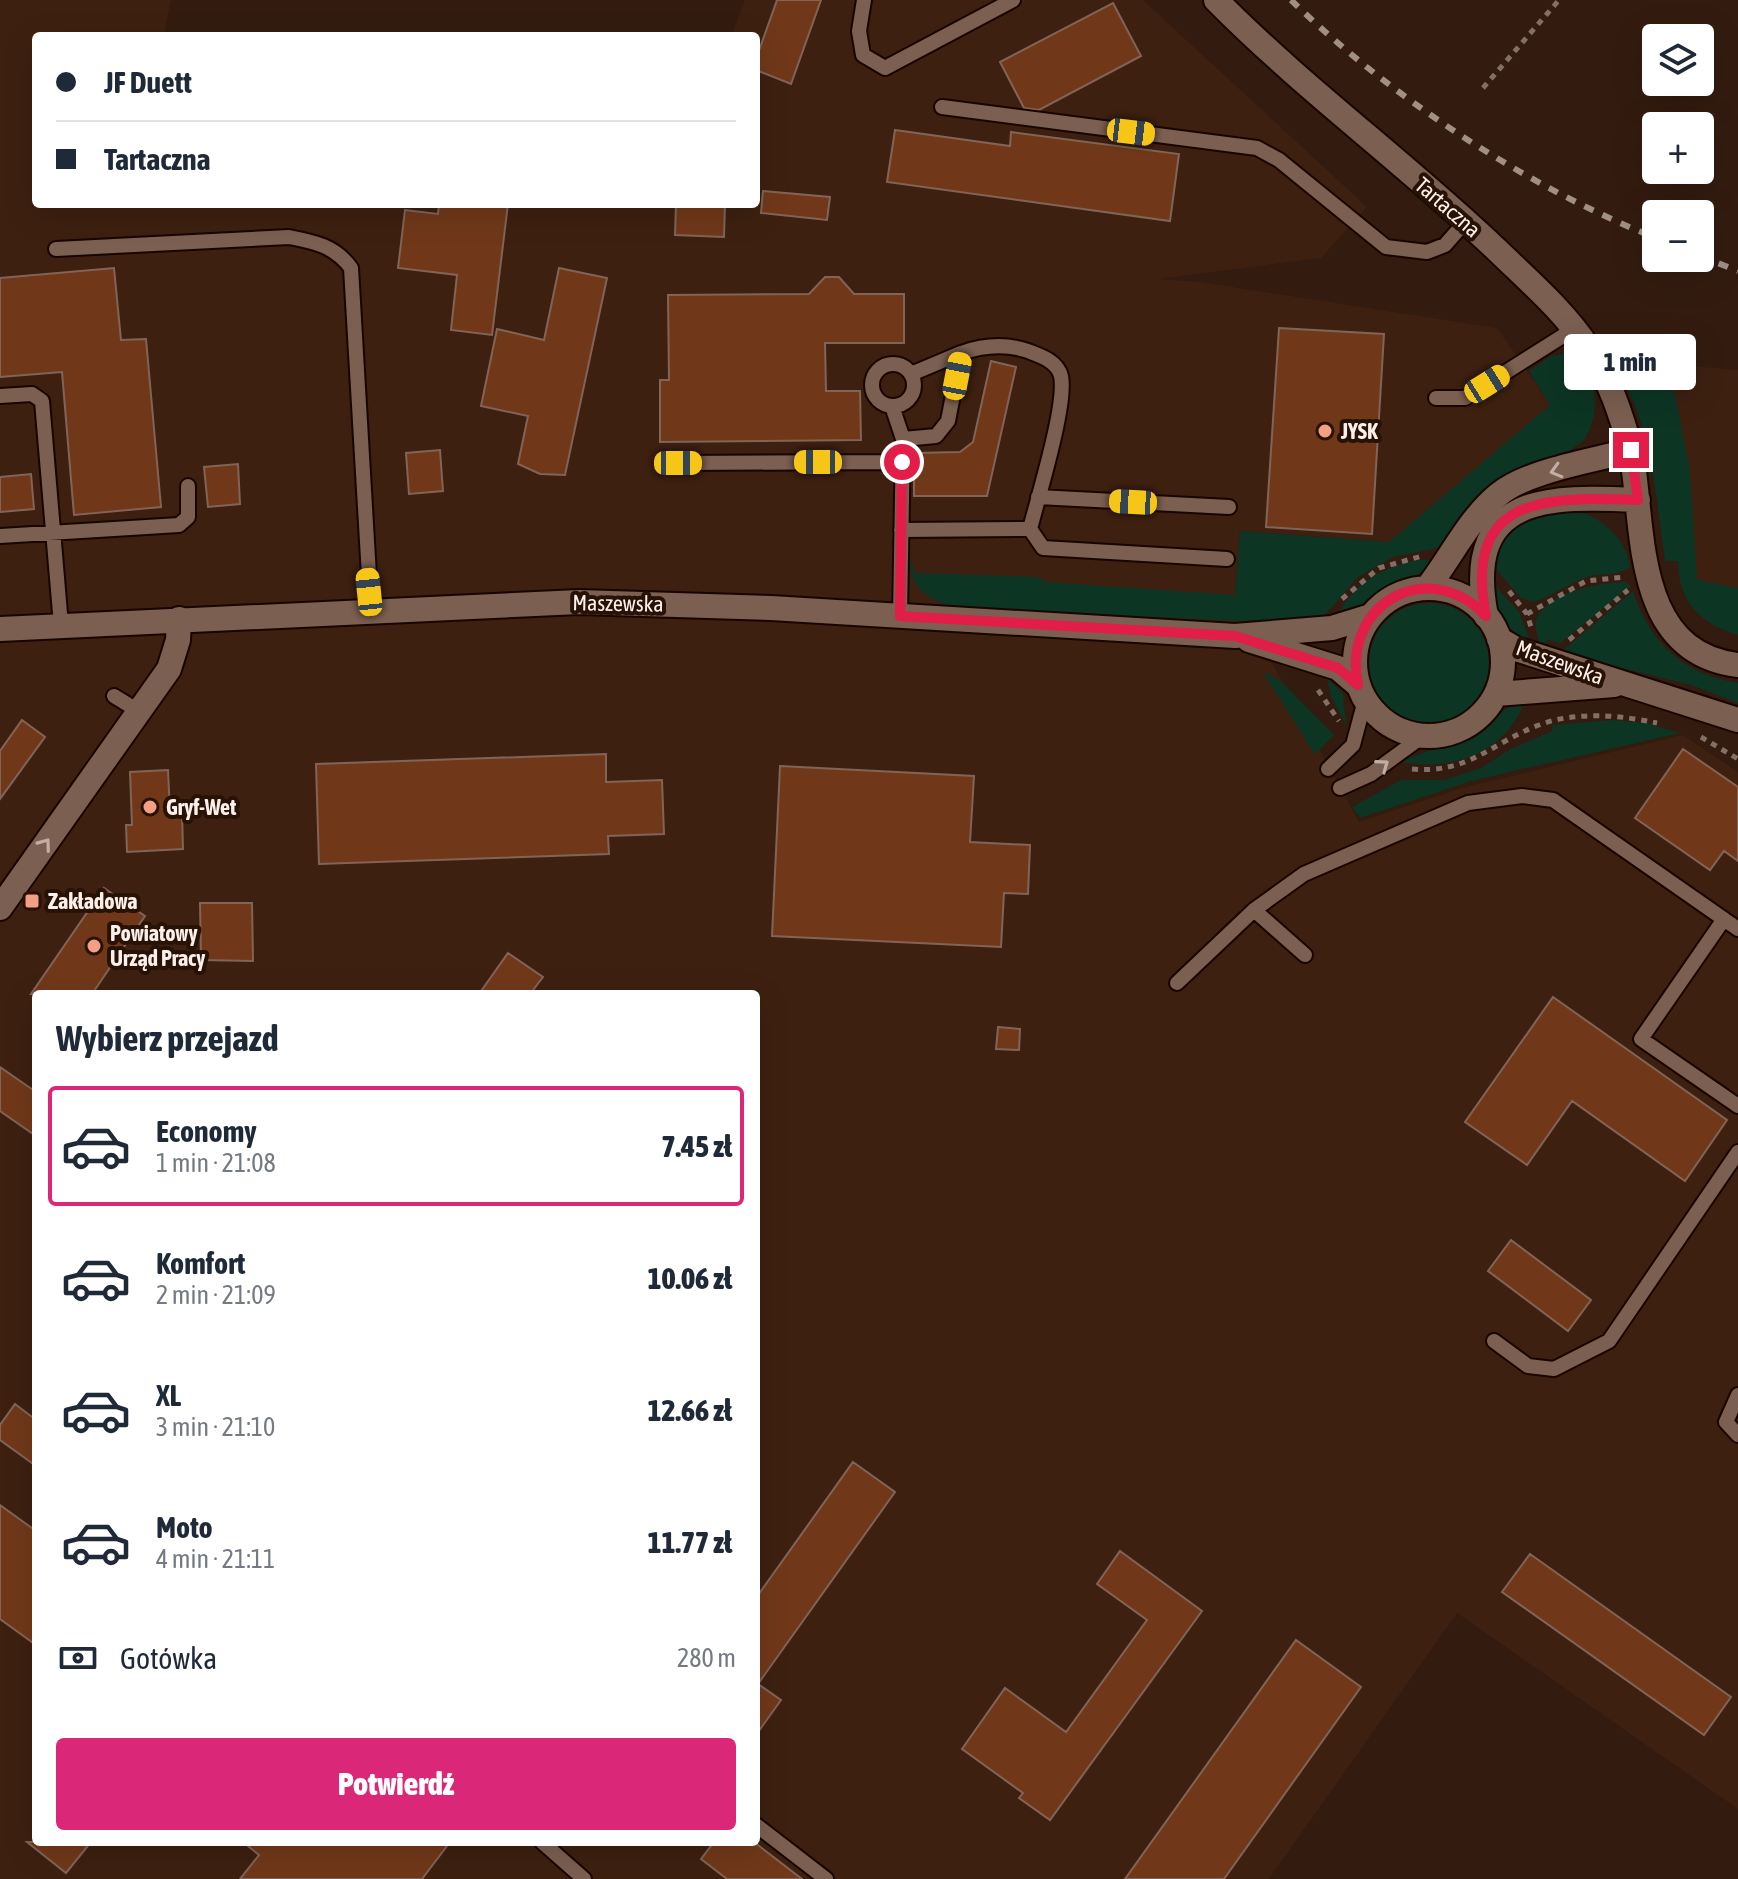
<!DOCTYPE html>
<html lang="pl">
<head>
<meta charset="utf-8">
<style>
  :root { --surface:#fff; --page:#f6f6f7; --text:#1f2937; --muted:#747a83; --line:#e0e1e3; --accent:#db2777 }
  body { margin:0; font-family:"Asap Condensed",sans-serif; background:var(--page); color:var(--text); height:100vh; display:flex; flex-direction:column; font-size:30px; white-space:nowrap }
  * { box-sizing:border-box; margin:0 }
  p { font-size:26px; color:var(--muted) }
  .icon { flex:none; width:44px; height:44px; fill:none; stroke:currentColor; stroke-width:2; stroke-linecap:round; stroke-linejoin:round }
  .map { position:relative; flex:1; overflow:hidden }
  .sheet { position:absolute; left:32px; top:990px; width:728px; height:856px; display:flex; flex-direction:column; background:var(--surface); border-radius:8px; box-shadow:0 8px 32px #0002 }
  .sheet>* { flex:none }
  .banner { position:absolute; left:32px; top:32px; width:728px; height:176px; border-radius:8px; box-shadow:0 8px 32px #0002; display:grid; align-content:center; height:176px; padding:0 24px; background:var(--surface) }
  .fabs { position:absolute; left:1642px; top:24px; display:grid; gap:16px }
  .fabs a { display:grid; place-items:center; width:72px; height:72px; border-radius:8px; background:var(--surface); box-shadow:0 8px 32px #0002; font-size:40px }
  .end { position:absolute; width:36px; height:36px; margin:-18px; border:10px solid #e11d48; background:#fff; box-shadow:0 0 0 4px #fff }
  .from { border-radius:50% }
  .bubble { position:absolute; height:56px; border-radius:8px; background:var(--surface); box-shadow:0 8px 32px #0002; font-size:26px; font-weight:800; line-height:56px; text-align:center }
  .car { position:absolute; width:24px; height:48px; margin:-24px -12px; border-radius:10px; box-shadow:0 0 6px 2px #0007; background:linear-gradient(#f5c518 24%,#345 0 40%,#f5c518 0 76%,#345 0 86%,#f5c518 0) }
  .banner b { display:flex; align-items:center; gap:28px; height:76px; font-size:30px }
  .banner b+b { border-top:2px solid var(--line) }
  .banner i { width:20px; height:20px; background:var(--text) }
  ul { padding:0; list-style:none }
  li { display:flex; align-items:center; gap:24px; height:120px; margin:0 16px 12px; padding:0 8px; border:4px solid transparent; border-radius:8px }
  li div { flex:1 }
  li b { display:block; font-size:30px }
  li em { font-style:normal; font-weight:800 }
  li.active { border-color:var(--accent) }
  li>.icon { width:72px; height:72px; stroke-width:1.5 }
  h2 { padding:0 24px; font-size:36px; line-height:96px }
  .pay { display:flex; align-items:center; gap:20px; height:88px; padding:0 24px; font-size:30px }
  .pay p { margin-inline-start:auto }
  .primary-button { display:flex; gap:16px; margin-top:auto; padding:16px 24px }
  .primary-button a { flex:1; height:92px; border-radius:8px; background:var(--accent); color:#fff; font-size:32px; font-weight:800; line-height:92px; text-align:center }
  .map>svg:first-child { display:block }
</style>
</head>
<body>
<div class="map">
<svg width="1738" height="1879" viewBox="0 0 1738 1879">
  <rect width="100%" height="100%" fill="#331b0f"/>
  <path fill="#3d2010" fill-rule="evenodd" d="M0 0H171L164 36H36V204H756V36H731L745 0H1143L1367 207 1321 258 1158 279 1200 282 1497 328 1551 405 1389 542 1240 531 1235 595 1359 822 1462 788 1683 735 1738 772V1809L1457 1613 1269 1879H0ZM36 994H756V1842H36Z
    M1669 364 1738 370V588L1697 581Z"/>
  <path fill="#0c3524" d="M1561 354C1598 363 1603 412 1584 440L1442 547 1393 557 1358 577 1323 617 1238 621 952 607C927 599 909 587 910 558L915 573 1038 577 1046 582 1235 595 1240 531 1389 542 1550 405 1529 371 1551 356Z
    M1669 364 1690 471 1697 580 1738 588V635C1700 624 1678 601 1678 561H1665C1656 499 1653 438 1624 381Z
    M1578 511C1604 519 1627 540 1630 567 1618 576 1601 573 1587 577 1568 583 1552 597 1533 602L1521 598 1494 567C1494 544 1517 521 1538 514 1550 510 1566 511 1578 511Z
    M1417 560H1435C1421 576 1404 580 1386 591 1368 602 1356 612 1336 619 1350 585 1382 567 1417 560Z
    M1491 581 1519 612 1531 643C1504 630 1495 608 1491 581Z
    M1625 582 1631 586 1560 643 1547 640 1545 649 1540 647 1535 624C1542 592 1599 583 1625 582Z
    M1633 591C1649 643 1684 674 1738 683V703L1691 685 1560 653Z
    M1369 663a60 60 0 1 1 120 0a60 60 0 1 1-120 0Z
    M1262 671 1280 680 1334 735 1315 754Z
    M1327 677 1343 694 1346 725 1331 696Z
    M1525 701C1505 754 1453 771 1401 762 1424 750 1449 747 1472 735 1492 724 1502 706 1525 701Z
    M1612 720 1646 723 1680 733 1471 781 1360 818 1352 807 1401 780H1444L1481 768 1509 750 1552 731 1553 725Z"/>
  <path fill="#703819" stroke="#816457" stroke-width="2" d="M777 0H821L791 84 756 70V59Z
    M1113 3 1141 56 1039 110 1024 108 1000 62Z
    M895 130 1010 146 1011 132 1179 154 1170 221 887 182Z
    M763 191 830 197 827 220 761 213Z
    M439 204H508L492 335 451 330 457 275 398 268 405 210 438 214Z
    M676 204H725L724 237 675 235Z
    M114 268 121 340 146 339 161 507 74 515 62 372 0 377V278Z
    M559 268 607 278 565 475 540 474 518 464 528 416 481 406 497 329 544 340Z
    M825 277H839L854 294H904V343H825L826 391H860L861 440 660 442V380H669L668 295 809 294Z
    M1279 328 1384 334 1372 534 1266 527Z
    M991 361 1016 367 987 496H914V453L960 452 973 442Z
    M440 450 443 491 409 494 406 453Z
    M238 464 240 504 208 507 204 467Z
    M31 474 34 509 0 512V477Z
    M22 720 45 737 0 799V751Z
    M1683 749 1738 787V861L1724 851 1710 870 1635 818Z
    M606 754V782L662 780 664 834 608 836 609 854 319 864 316 764Z
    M780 766 974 776 970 842 1030 845 1028 894 1004 893 1001 947 772 936Z
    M168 770 170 812H182L183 849 127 852 126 825H132L130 772Z
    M104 888 145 916 92 994H31Z
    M200 903H252L253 961 201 960Z
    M508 953 543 977 530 994H479Z
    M1553 997 1727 1120 1685 1181 1572 1101 1527 1165 1465 1122Z
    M998 1027 1020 1029 1019 1050 996 1049Z
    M0 1067 36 1092V1136L0 1111Z
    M1511 1240 1591 1300 1568 1331 1488 1271Z
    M15 1404 36 1420V1466L0 1440V1425Z
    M853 1462 895 1492 758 1684 781 1700 756 1735V1598Z
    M0 1505 36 1531V1645L0 1619Z
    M1120 1551 1202 1611 1050 1820 1019 1798 1023 1793 962 1749 1005 1688 1066 1732 1147 1620 1097 1584Z
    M1530 1554 1731 1697 1704 1735 1502 1592Z
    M1296 1640 1361 1687 1224 1879H1125Z
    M27 1842H91L66 1873Z
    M243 1842H450L422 1879H240L259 1855Z
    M714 1842H754L802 1879H727L701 1859Z"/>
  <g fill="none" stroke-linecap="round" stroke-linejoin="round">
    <g stroke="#190500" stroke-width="18">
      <path id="lane" d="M864 0 859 31 863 55 885 68 1013 0
        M942 107 1257 148 1279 160 1386 247 1427 252 1445 245 1466 221
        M56 249 289 237C315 242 335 246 351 268L371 610
        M872 385a21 21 0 1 1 42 0a21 21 0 1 1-42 0Z
        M911 374 961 353
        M0 396 32 394 42 401 61 625
        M1436 398H1465L1574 329
        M892 406 903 439
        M678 463 902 462
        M1038 497 1229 507
        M1030 529 1043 548 1227 559
        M0 536 179 525 188 517V486
        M900 616 903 439 936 436 948 421 961 353C984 345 1005 343 1028 351 1041 356 1057 361 1061 376 1067 404 1038 497 1030 529L901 530
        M114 696 140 712
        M1328 769 1353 745 1365 700
        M1340 788 1371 774 1423 736
        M1254 910 1305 955
        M1724 919 1641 1039 1738 1106
        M1177 983 1254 910 1304 874 1468 803 1522 796 1553 800 1738 929
        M1494 1341 1528 1366 1554 1369 1609 1341 1738 1152
        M1738 1395 1726 1422 1738 1435
        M756 1825 826 1879
        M542 1842 584 1879"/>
    </g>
    <g stroke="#190500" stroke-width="28">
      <path id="street" d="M1216 0C1305 90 1407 164 1498 251 1530 282 1565 312 1589 349 1610 380 1621 415 1631 450
        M0 908 169 669 178 640 179 619"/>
    </g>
    <g stroke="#190500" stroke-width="28">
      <path id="secondary" d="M1427 588C1450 559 1468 520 1498 495 1528 470 1593 461 1631 450 1645 529 1632 652 1738 665
        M1355 662a74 74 0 1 1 148 0a74 74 0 1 1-148 0Z
        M1486 616C1462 493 1550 496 1638 500
        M0 629 579 602 771 608 1235 636 1332 628 1371 616
        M1499 639 1516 649 1738 720
        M1249 640 1338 668 1358 685
        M1496 694 1614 685"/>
    </g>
    <path stroke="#836f65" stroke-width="5" stroke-dasharray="6 6" stroke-linecap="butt" d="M1483 88 1559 0
      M1509 591 1527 614 1532 630
      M1342 599 1379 568 1422 556
      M1527 614 1586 581 1624 577
      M1569 640 1628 590
      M1318 690 1339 721
      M1701 737 1738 759
      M1412 769C1469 774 1491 743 1539 725 1576 711 1620 715 1657 723"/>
    <use href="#lane" stroke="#7b5f51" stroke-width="14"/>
    <use href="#street" stroke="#7b5f51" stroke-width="24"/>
    <use href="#secondary" stroke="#7b5f51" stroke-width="24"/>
    <path stroke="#a18f86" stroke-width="6" stroke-dasharray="10 10" stroke-linecap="butt" d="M1291 0C1390 97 1527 187 1656 238
      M1700 256 1738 271"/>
  </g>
  <defs><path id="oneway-chevron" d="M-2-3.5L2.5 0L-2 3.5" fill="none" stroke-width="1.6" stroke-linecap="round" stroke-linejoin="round" transform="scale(2)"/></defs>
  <g stroke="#c2aea5">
    <use href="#oneway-chevron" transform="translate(1556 471) rotate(164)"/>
    <use href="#oneway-chevron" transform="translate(1383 765) rotate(-36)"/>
    <use href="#oneway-chevron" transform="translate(45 844) rotate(-54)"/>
  </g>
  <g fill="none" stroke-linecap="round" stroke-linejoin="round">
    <path stroke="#e11d48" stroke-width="10" d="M902 462 900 616 1235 636 1338 668 1358 685C1341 604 1428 555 1486 616 1462 493 1550 497 1638 500L1631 450"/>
  </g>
  <g fill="#f39f84" stroke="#281206" stroke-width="3">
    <circle cx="1325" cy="431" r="8"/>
    <circle cx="150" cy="807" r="8"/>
    <rect x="24" y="893" width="16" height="16" rx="4"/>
    <circle cx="94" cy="946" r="8"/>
  </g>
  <g text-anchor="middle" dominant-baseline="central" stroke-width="8" stroke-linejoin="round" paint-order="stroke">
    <g font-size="22" fill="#fdefe9" stroke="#281206">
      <text transform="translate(1448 207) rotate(41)">Tartaczna</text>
      <text transform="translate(618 603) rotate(1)">Maszewska</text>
      <text transform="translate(1560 662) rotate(20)">Maszewska</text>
    </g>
    <g font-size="22" font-weight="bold" fill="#fdefe9" stroke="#281206" text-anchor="start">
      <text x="1341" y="431">JYSK</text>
      <text x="166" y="807">Gryf-Wet</text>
      <text x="48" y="901">Zakładowa</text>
      <text x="110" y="933">Powiatowy<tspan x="110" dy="25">Urząd Pracy</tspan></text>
    </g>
  </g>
</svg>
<div class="fabs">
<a><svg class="icon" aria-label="layers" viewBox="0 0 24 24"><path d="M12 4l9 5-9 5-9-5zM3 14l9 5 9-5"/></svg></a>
<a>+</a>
<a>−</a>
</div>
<i class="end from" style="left:902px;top:462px"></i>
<i class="end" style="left:1631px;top:450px"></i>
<div class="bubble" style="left:1564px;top:334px;width:132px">1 min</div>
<i class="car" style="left:1131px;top:132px;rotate:97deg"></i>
<i class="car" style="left:957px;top:376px;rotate:11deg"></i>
<i class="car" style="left:1487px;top:384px;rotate:58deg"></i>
<i class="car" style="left:818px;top:462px;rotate:270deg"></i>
<i class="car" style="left:678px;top:463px;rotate:90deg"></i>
<i class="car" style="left:1133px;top:502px;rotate:273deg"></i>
<i class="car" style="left:369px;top:592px;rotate:354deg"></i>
<div class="banner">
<b><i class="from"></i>JF Duett</b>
<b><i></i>Tartaczna</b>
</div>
<section class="sheet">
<h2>Wybierz przejazd</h2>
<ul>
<li class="active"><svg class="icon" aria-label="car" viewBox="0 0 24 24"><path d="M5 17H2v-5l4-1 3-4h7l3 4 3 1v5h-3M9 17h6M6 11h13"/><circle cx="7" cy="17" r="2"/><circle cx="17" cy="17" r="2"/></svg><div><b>Economy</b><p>1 min · 21:08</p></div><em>7.45 zł</em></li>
<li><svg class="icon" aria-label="car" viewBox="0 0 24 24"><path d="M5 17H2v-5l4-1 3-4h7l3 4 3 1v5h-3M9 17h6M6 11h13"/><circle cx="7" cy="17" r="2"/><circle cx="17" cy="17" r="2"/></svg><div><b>Komfort</b><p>2 min · 21:09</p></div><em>10.06 zł</em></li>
<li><svg class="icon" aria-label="car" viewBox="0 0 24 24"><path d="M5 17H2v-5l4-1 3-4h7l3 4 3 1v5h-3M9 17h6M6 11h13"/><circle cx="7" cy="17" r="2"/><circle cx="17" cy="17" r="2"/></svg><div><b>XL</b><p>3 min · 21:10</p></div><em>12.66 zł</em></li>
<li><svg class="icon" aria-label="car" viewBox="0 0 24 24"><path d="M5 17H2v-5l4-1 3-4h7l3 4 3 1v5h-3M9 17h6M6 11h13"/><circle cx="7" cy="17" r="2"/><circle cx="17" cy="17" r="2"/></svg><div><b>Moto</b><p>4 min · 21:11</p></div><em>11.77 zł</em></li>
</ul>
<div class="pay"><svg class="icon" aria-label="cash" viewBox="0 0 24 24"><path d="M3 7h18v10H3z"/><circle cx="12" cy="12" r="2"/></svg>Gotówka<p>280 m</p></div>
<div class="primary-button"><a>Potwierdź</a></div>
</section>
</div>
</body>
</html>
